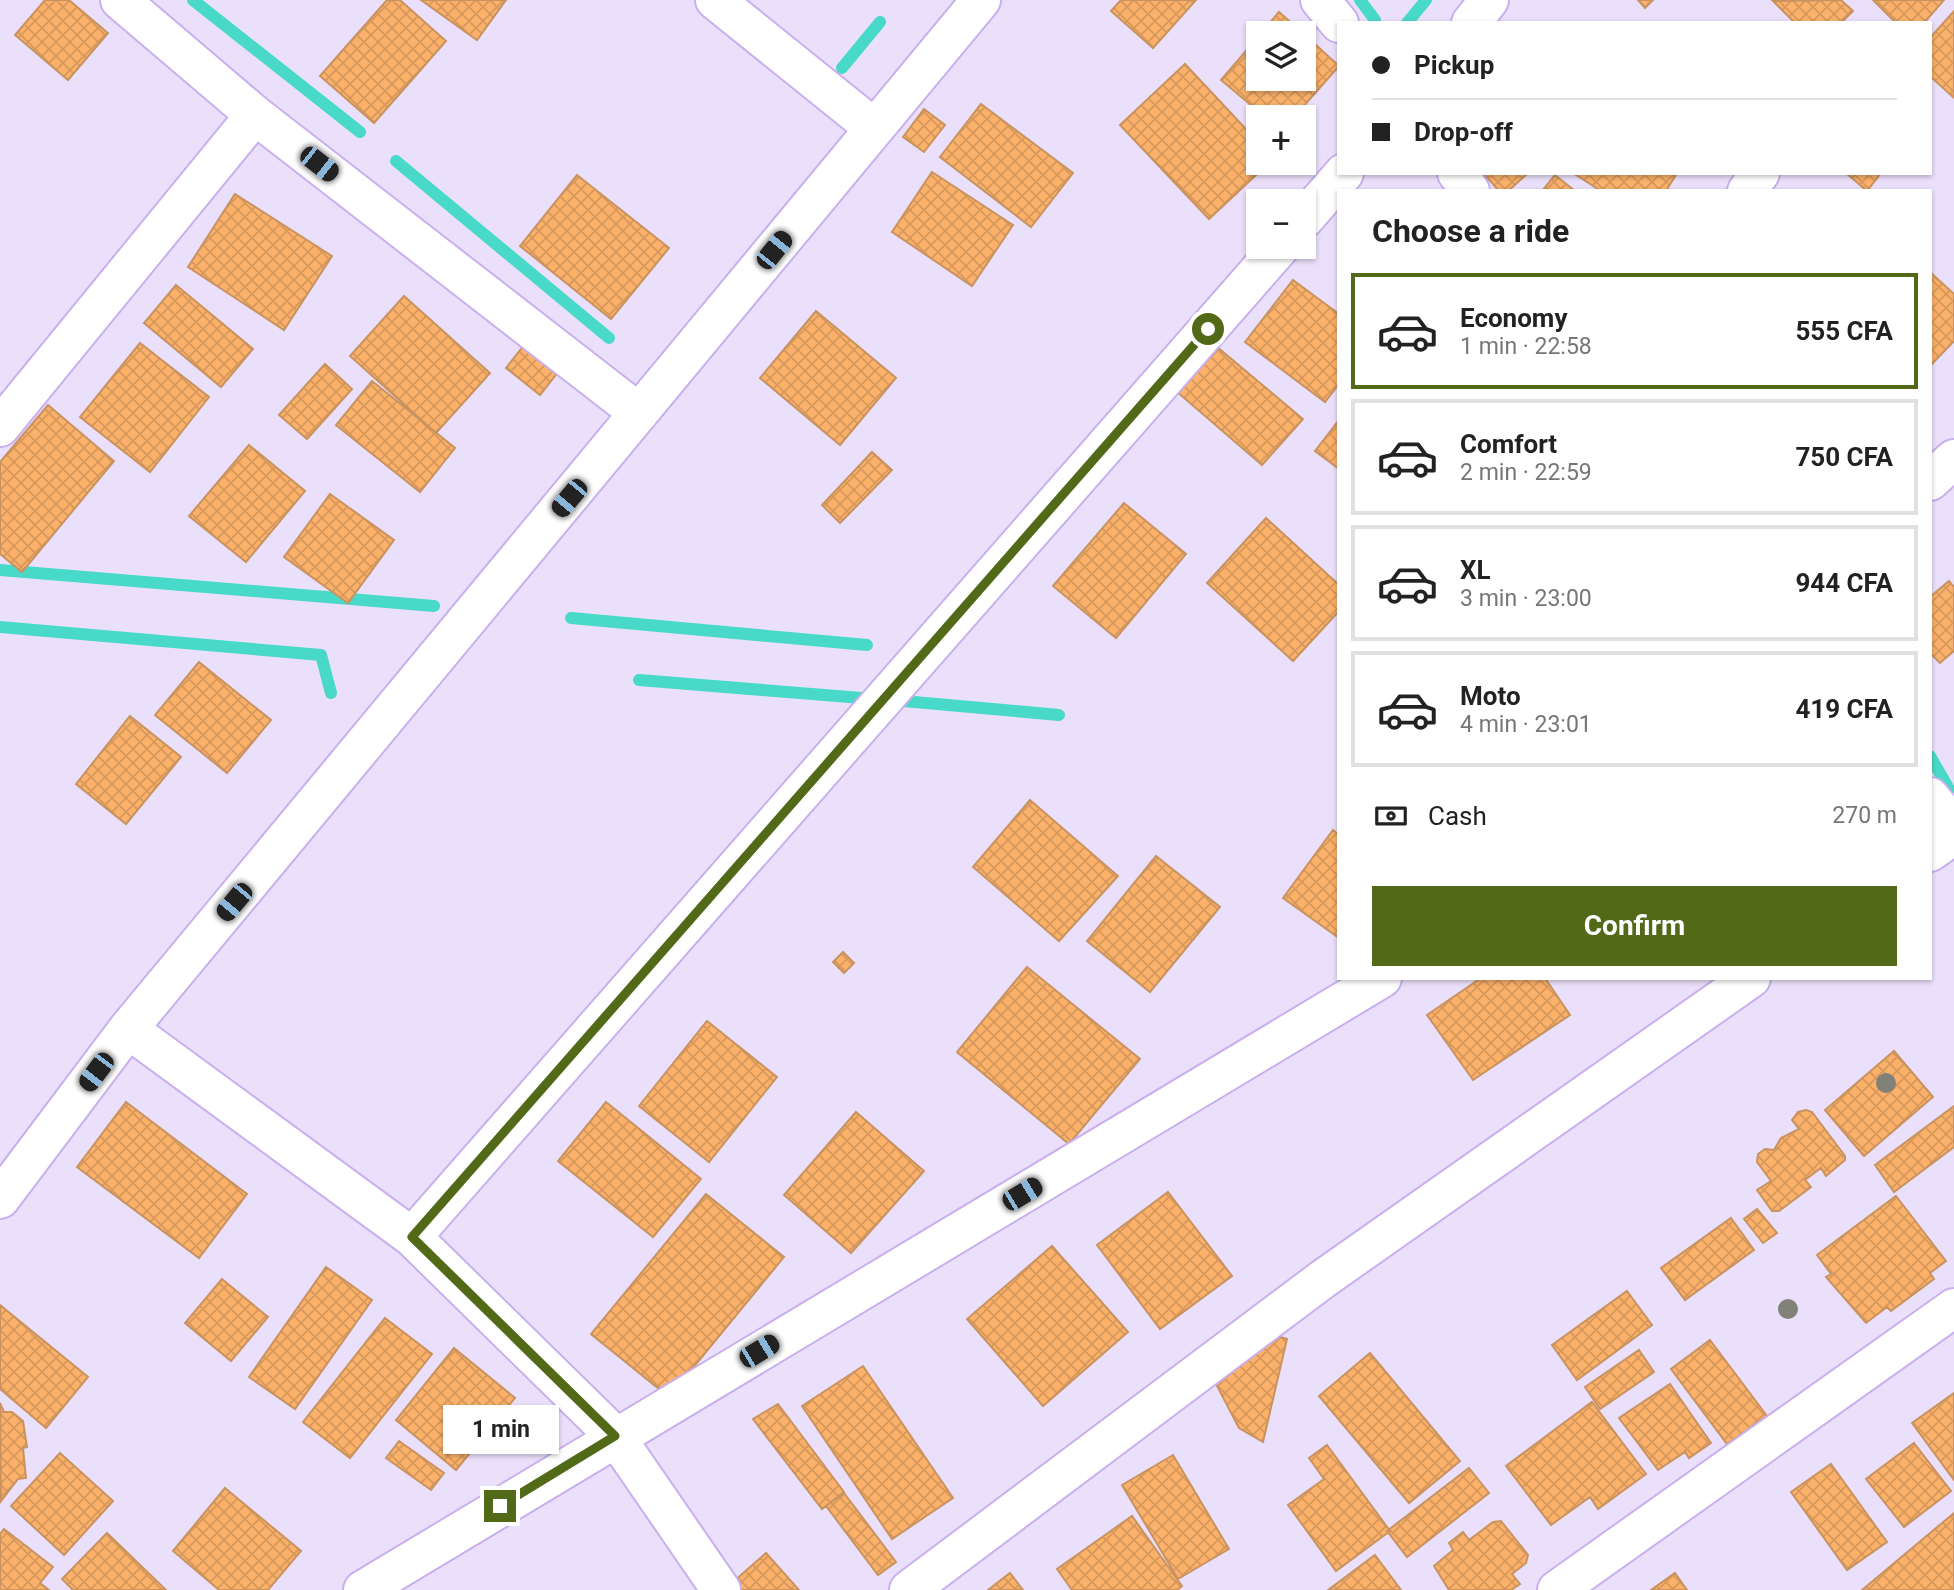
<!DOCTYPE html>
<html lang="en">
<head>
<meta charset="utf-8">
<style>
  :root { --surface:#fff; --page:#f6f6f6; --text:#222; --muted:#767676; --line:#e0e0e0; --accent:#526917 }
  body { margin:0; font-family:Roboto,sans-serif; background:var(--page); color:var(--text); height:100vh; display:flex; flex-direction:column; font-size:26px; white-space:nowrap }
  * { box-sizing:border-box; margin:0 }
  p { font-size:23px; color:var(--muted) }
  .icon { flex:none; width:38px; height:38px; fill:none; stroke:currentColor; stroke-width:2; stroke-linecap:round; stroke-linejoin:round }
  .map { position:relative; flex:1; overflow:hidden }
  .drawer { position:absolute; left:1337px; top:189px; width:595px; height:791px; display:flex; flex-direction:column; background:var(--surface); border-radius:0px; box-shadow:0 2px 5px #0004 }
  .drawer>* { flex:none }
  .guide { position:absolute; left:1337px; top:21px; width:595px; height:154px; border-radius:0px; box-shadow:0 2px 5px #0004; display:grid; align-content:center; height:154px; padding:0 35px; background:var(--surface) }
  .fabs { position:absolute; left:1246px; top:21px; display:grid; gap:14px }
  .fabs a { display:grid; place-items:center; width:70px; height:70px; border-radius:0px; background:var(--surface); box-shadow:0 2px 5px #0004; font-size:35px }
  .end { position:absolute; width:32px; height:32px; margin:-16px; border:9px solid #526917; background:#fff; box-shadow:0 0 0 4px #fff }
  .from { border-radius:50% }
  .bubble { position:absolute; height:49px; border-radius:0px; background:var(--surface); box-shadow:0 2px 5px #0004; font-size:23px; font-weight:700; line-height:49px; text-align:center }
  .car { position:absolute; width:21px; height:42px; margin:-21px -10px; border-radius:9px; box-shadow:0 0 5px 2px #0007; background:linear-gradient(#222 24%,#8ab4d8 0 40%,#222 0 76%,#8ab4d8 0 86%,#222 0) }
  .guide b { display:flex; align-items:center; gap:24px; height:66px; font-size:26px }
  .guide b+b { border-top:2px solid var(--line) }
  .guide i { width:18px; height:18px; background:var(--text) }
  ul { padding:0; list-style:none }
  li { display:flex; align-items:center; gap:21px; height:116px; margin:0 14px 10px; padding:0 21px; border:4px solid var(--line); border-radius:0px }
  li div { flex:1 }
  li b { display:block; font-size:26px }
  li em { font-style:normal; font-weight:700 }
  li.on { border-color:var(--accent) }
  li>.icon { width:63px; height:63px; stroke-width:1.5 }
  h2 { padding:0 35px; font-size:32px; line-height:84px }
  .pay { display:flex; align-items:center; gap:18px; height:77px; padding:0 35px; font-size:26px }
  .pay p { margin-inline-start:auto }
  .cta { display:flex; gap:14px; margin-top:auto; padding:14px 35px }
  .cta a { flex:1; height:80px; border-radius:0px; background:var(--accent); color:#fff; font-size:28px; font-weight:700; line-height:80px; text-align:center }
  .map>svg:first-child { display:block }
</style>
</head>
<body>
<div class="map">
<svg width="1954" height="1590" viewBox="0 0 1954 1590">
  <defs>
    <pattern id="building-cross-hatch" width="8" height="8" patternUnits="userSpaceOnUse" patternTransform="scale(1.75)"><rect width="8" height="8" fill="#fbb169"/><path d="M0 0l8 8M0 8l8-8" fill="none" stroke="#d7985b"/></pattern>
  </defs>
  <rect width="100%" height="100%" fill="#ebe0fb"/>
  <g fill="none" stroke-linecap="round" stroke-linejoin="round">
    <path stroke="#48d9c8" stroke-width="12" d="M193 0 360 132
      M1360 0 1375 20
      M1407 23 1426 0
      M842 68 880 22
      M396 161 609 338
      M0 570 434 606
      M571 618 867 645
      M0 627 321 655 331 693
      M639 680 874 699
      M892 700 1059 715
      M1930 756 1949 789"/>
  </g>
  <path fill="url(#building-cross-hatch)" stroke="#c89360" stroke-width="2" d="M45 0H69L108 33 68 80 15 35Z
    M387 0H400L446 41 374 123 320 76Z
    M421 0H506L477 40Z
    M1121 0H1196L1153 48 1111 11Z
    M1638 0H1653L1645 8Z
    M1841 0 1853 11 1841 23H1795L1773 1Z
    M1873 0H1944L1924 23H1896Z
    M1954 11V98L1930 76V38Z
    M1279 12 1303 33H1261Z
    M1304 34 1339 66 1294 117H1265L1221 80 1258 37V79H1304Z
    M1185 64 1258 142V163H1269L1209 219 1120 125Z
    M981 104 1073 173 1031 227 940 157Z
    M924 109 945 125 924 152 903 137Z
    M932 172 1013 225 972 286 892 232Z
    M1483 173H1528L1508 191H1499Z
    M1573 173H1677L1666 191H1601Z
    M1846 173H1881L1867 191Z
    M577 175 669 248 611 319 520 246Z
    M1555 175 1575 191H1542Z
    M235 194 332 256 284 330 188 267Z
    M1930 272 1954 294V341L1930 366Z
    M1293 280 1339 314V384L1325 402 1245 342Z
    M176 285 253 349 221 387 144 323Z
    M404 296 490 373 436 433 350 356Z
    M816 311 896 378 840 445 760 378Z
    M140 343 209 397 150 472 80 417Z
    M525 344 559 371 540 395 506 368Z
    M1216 346 1303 419 1262 465 1176 391Z
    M325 364 352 389 307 439 279 415Z
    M372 381 455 448 420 492 336 425Z
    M48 405 114 461 22 572 0 554V462Z
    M1339 420V469L1315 451Z
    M249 445 305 491 246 562 189 516Z
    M872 452 892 470 840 523 822 505Z
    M330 494 394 540 348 603 284 557Z
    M1124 503 1186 554 1116 638 1053 586Z
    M1266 518 1339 585V611L1293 661 1207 583Z
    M1949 581 1954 587V651L1940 663 1930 653V597Z
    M199 662 271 720 227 773 155 715Z
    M130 716 181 757 126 824 76 784Z
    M1030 800 1118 876 1059 941 973 867Z
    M1333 830 1339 835V938L1283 898Z
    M1156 856 1220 907 1150 992 1087 941Z
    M843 952 854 963 844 973 833 962Z
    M1027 967 1140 1059 1069 1144 957 1052Z
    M1481 978H1545L1570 1015 1473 1080 1427 1015Z
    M707 1021 777 1077 709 1162 639 1106Z
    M1894 1051 1933 1097 1864 1156 1825 1110Z
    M126 1102 247 1194 199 1258 77 1167Z
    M606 1102 701 1179 653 1237 558 1161Z
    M1954 1106V1147L1894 1192 1875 1165Z
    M1806 1110 1812 1112 1845 1156V1160L1826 1176 1821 1168 1805 1180 1811 1187 1779 1211H1772L1757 1190 1771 1181 1757 1162 1758 1154 1765 1149 1774 1150 1781 1138 1799 1129 1792 1120 1798 1112Z
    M856 1112 924 1171 851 1253 784 1195Z
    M1168 1192 1232 1276 1160 1329 1097 1245Z
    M706 1194 784 1257 669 1397 591 1334Z
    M1896 1196 1946 1261 1930 1273 1934 1279 1891 1311 1887 1307 1866 1323 1826 1277 1831 1274 1817 1255Z
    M1757 1209 1777 1233 1763 1243 1744 1219Z
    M1731 1218 1754 1250 1685 1300 1661 1268Z
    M1052 1246 1128 1332 1043 1406 967 1319Z
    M326 1267 372 1300 295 1409 249 1377Z
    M222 1279 268 1317 231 1361 185 1323Z
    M1627 1291 1652 1325 1577 1380 1552 1345Z
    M0 1305 88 1377 46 1428 0 1389Z
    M385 1318 432 1354 350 1458 303 1422Z
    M1274 1335 1287 1339 1263 1442 1239 1428 1216 1384Z
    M1710 1340 1767 1416 1727 1444 1671 1369Z
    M454 1348 515 1398 456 1470 396 1420Z
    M1639 1350 1654 1372 1600 1409 1585 1387Z
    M1370 1353 1460 1461 1409 1503 1319 1396Z
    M863 1366 953 1498 892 1539 802 1406Z
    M1670 1384 1711 1443 1689 1458 1685 1452 1658 1470 1619 1418Z
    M1954 1393V1480L1912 1423Z
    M1592 1402 1646 1474 1598 1509 1590 1497 1551 1525 1506 1466Z
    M0 1403 4 1412H12L23 1421 27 1447 23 1448 26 1478 18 1479 1 1501Z
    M778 1404 844 1492 822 1509 753 1419Z
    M399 1441 444 1473 431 1490 386 1458Z
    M1914 1443 1951 1491 1904 1527 1866 1479Z
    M1327 1445 1390 1531 1336 1571 1288 1505 1324 1479 1309 1458Z
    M60 1453 113 1501 64 1555 11 1506Z
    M1173 1455 1229 1549 1178 1579 1122 1485Z
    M1831 1464 1887 1542 1847 1570 1791 1492Z
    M1469 1468 1489 1493 1407 1557 1387 1531Z
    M225 1488 301 1551 268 1590H219L173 1551Z
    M844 1493 896 1562 878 1575 826 1506Z
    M1954 1513V1590H1862Z
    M1132 1516 1182 1586 1177 1590H1072L1057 1569Z
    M1501 1521 1528 1555 1526 1563 1512 1574 1520 1584 1511 1590H1449L1434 1566 1453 1550 1449 1543 1463 1532 1469 1540 1493 1522Z
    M4 1529 53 1567 40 1583 49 1590H0V1534Z
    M107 1533 166 1590H73L62 1579Z
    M766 1553 799 1590H742L734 1581Z
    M1375 1555 1401 1590H1328Z
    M1010 1573 1023 1590H988Z
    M1675 1573 1687 1590H1651Z"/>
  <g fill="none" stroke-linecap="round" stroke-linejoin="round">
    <g stroke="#caafef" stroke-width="42">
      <path id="minor" d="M120 0 255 115 639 413
        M715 0 874 128
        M1320 0 1339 23
        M1471 23 1489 0
        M1457 173 1470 191
        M1747 191 1760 173
        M1304 219 1344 173
        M0 427 255 115
        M1930 481 1954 459
        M1930 797 1954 827
        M1930 852 1954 835
        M128 1029 412 1237 615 1436 721 1590
        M0 1199 128 1029 981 0
        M412 1237 1280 247
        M363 1590 1382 978
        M909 1590 1323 1279 1751 978
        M1557 1590 1954 1308"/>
    </g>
    <use href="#minor" stroke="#fff" stroke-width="38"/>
  </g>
  <g fill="#808178">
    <circle cx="1886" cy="1083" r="10"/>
    <circle cx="1788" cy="1309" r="10"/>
  </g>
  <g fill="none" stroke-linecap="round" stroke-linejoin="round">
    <path stroke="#526917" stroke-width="9" d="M500 1506 615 1436 412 1237 1208 329"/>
  </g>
</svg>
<div class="fabs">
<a><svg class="icon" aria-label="layers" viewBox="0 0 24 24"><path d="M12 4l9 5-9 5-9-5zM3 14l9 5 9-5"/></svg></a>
<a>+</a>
<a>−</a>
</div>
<i class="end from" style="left:1208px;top:329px"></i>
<i class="end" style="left:500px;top:1506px"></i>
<div class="bubble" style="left:443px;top:1405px;width:116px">1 min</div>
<i class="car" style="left:319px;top:164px;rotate:128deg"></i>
<i class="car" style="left:774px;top:250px;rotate:39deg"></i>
<i class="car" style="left:569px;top:498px;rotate:220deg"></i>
<i class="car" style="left:234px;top:902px;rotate:220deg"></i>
<i class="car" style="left:96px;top:1072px;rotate:217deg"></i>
<i class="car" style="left:1022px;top:1194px;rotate:59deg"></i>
<i class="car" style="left:759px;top:1351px;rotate:59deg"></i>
<div class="guide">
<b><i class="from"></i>Pickup</b>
<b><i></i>Drop-off</b>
</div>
<section class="drawer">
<h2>Choose a ride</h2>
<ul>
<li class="on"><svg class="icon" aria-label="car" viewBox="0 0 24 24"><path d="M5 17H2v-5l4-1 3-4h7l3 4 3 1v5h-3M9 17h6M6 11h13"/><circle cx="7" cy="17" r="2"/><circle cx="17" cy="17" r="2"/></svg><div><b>Economy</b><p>1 min · 22:58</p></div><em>555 CFA</em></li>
<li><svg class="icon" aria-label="car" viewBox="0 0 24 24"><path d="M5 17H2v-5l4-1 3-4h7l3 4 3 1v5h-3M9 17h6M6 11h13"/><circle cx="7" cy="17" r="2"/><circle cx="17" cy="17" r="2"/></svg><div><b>Comfort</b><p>2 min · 22:59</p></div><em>750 CFA</em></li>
<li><svg class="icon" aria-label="car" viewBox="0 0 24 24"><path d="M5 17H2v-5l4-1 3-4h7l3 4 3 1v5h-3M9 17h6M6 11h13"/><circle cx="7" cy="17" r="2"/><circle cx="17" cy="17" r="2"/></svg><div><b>XL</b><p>3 min · 23:00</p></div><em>944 CFA</em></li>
<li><svg class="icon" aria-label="car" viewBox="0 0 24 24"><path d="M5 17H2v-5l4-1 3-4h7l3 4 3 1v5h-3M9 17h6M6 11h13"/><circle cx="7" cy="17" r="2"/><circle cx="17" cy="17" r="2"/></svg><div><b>Moto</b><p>4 min · 23:01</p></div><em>419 CFA</em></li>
</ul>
<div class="pay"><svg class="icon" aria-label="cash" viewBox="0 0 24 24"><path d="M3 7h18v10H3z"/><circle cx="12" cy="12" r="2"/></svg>Cash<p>270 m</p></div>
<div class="cta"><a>Confirm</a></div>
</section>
</div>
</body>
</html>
